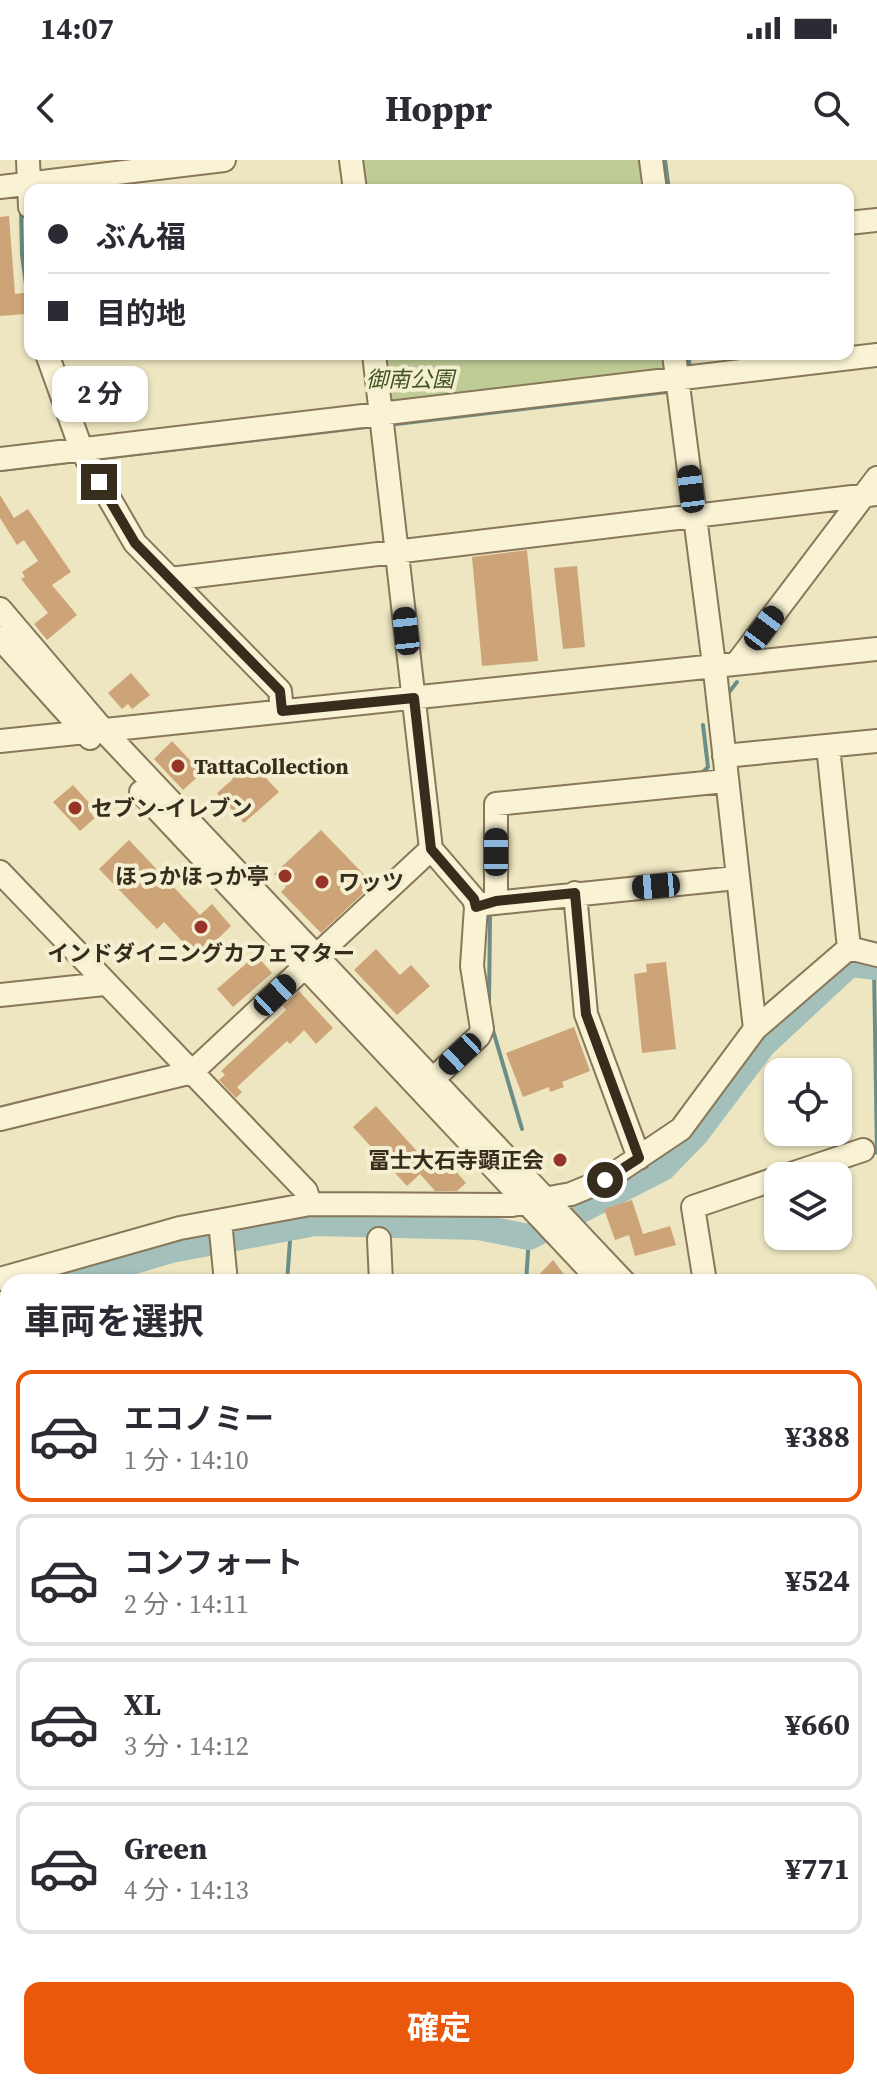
<!DOCTYPE html>
<html lang="ja">
<head>
<meta charset="utf-8">
<style>
  :root { --surface:#fff; --page:#f2f2f3; --text:#2b2b33; --muted:#7c7c81; --line:#e1e1e2; --accent:#ea580c }
  body { margin:0; font-family:"Source Serif 4","Noto Sans JP",serif; background:var(--page); color:var(--text); height:100vh; display:flex; flex-direction:column; font-size:30px; white-space:nowrap }
  * { box-sizing:border-box; margin:0 }
  p { font-size:26px; color:var(--muted) }
  .icon { flex:none; width:44px; height:44px; fill:none; stroke:currentColor; stroke-width:2; stroke-linecap:round; stroke-linejoin:round }
  .map { position:relative; flex:1; overflow:hidden }
  .side { position:absolute; left:0px; top:1114px; width:878px; height:816px; display:flex; flex-direction:column; background:var(--surface); border-radius:24px 24px 0 0; box-shadow:0 2px 6px #0004 }
  .side>* { flex:none }
  .top-card { position:absolute; left:24px; top:24px; width:830px; height:176px; border-radius:16px; box-shadow:0 2px 6px #0004; display:grid; align-content:center; height:176px; padding:0 24px; background:var(--surface) }
  .tools { position:absolute; left:764px; top:898px; display:grid; gap:16px }
  .tools a { display:grid; place-items:center; width:88px; height:88px; border-radius:16px; background:var(--surface); box-shadow:0 2px 6px #0004; font-size:40px }
  .end { position:absolute; width:36px; height:36px; margin:-18px; border:10px solid #372d1d; background:#fff; box-shadow:0 0 0 4px #fff }
  .from { border-radius:50% }
  .bubble { position:absolute; height:56px; border-radius:16px; background:var(--surface); box-shadow:0 2px 6px #0004; font-size:26px; font-weight:700; line-height:56px; text-align:center }
  .car { position:absolute; width:24px; height:48px; margin:-24px -12px; border-radius:10px; box-shadow:0 0 6px 2px #0007; background:linear-gradient(#222 24%,#8ab4d8 0 40%,#222 0 76%,#8ab4d8 0 86%,#222 0) }
  .top-card b { display:flex; align-items:center; gap:28px; height:76px; font-size:30px }
  .top-card b+b { border-top:2px solid var(--line) }
  .top-card i { width:20px; height:20px; background:var(--text) }
  ul { padding:0; list-style:none }
  li { display:flex; align-items:center; gap:24px; height:132px; margin:0 16px 12px; padding:0 8px; border:4px solid var(--line); border-radius:16px }
  li div { flex:1 }
  li b { display:block; font-size:30px }
  li em { font-style:normal; font-weight:700 }
  li.selected { border-color:var(--accent) }
  li>.icon { width:72px; height:72px; stroke-width:1.5 }
  h2 { padding:0 24px; font-size:36px; line-height:96px }
  .cta { display:flex; gap:16px; margin-top:auto; padding:16px 24px }
  .cta a { flex:1; height:92px; border-radius:16px; background:var(--accent); color:#fff; font-size:32px; font-weight:700; line-height:92px; text-align:center }
  .status { display:flex; justify-content:space-between; align-items:center; height:56px; padding:0 40px; background:var(--surface); direction:ltr }
  .status svg { height:22px; fill:currentColor }
  header { display:flex; justify-content:space-between; align-items:center; height:104px; padding:0 24px; background:var(--surface); font-size:36px; font-weight:700 }
  .map>svg:first-child { display:block }
</style>
</head>
<body>
<div class="status"><b>14:07</b><svg viewBox="0 0 49 12"><path d="M0 12V9h3v3zM5 12V6h3v6zM10 12V3h3v9zM15 12V0h3v12zM26 1h20v11H26zM47 4h2v5h-2z"/></svg></div>
<header><svg class="icon" aria-label="back" viewBox="0 0 24 24"><path d="M15 5l-7 7 7 7"/></svg>Hoppr<svg class="icon" aria-label="search" viewBox="0 0 24 24"><circle cx="10" cy="10" r="6"/><path d="M15 15l6 6"/></svg></header>
<div class="map">
<svg width="877" height="1930" viewBox="0 0 877 1930">
  <rect width="100%" height="100%" fill="#eee6c1"/>
  <path fill="#bfcc95" d="M358 0H643L647 30H361Z
    M382 194H668L670 212 388 247Z"/>
  <g fill="none" stroke-linecap="round" stroke-linejoin="round">
    <path stroke="#6b8e89" stroke-width="4" d="M665 0 669 30
      M21 50 22 95 30 154
      M688 194 690 207
      M388 265 667 232
      M94 299 375 266
      M0 310 77 301
      M768 481 776 470
      M726 536 737 522
      M701 614 708 607 703 565
      M874 807 877 993
      M489 843 490 757
      M492 867 522 969
      M287 1122 291 1067
      M526 1122 529 1077
      M220 1930V1922
      M698 1930 699 1922"/>
    <path stroke="#a4c0bb" stroke-width="26" d="M65 1122 171 1090 315 1063 478 1067 529 1077 663 1008 696 974 763 885 850 804 877 807"/>
  </g>
  <path fill="#cda477" d="M9 56 15 134 24 133 26 154 0 156V57Z
    M0 335 14 358 28 349 71 412 52 425 77 455 47 480 34 464 48 453 21 419 25 417 22 412 38 401 24 380 17 385 0 358Z
    M527 390 538 501 482 506 472 397Z
    M577 406 585 487 563 489 554 408Z
    M131 513 150 535 132 549 128 544 122 549 108 533Z
    M172 581 202 613 183 630 154 599Z
    M243 603 247 607 252 603 279 632 244 663 217 633 233 619 229 615Z
    M73 625 93 647 89 651 95 658 80 671 53 642Z
    M321 670 373 724 321 773 281 732 286 727 274 714Z
    M129 680 200 755 212 744 231 766 198 798 164 762 157 769 99 709Z
    M376 789 400 815 411 805 430 826 397 855 354 810Z
    M256 795 272 813 233 847 217 829Z
    M666 802 676 889 642 893 634 814 647 812 646 804Z
    M299 831 333 868 316 884 304 870 290 884 287 881 237 927 242 932 236 938 219 920 225 915 221 911 286 850 283 846Z
    M574 867 590 911 562 922 564 927 550 932 549 927 523 937 506 893Z
    M376 946 435 1011 447 1001 466 1023 457 1031H435L420 1014 407 1026 353 967Z
    M632 1040 643 1074 670 1066 676 1085 635 1096 629 1075 615 1080 604 1049Z
    M553 1100 570 1122H532Z"/>
  <g fill="none" stroke-linecap="round" stroke-linejoin="round">
    <g stroke="#887759" stroke-width="26">
      <path id="minor" d="M28 0 30 47
        M351 0 355 30
        M651 0 655 30
        M0 27 224 0
        M848 63 877 60
        M47 194 82 291 135 383 280 531 282 551
        M674 194 716 520 755 869
        M0 299 877 195
        M170 419 877 334
        M0 449 104 571 624 1122
        M0 478 90 578
        M737 503 877 318
        M0 581 877 489
        M828 586 849 788
        M724 596 877 581
        M141 632 601 1122
        M431 689 474 739 476 747 472 806 482 869 479 876 432 920
        M0 712 306 1031 310 1044
        M575 733 586 854 639 998
        M496 741V644L725 621
        M485 744 736 718
        M849 788 877 795
        M0 835 104 824
        M0 959 192 912 431 689 374 194
        M785 1016 863 990
        M220 1061 226 1122
        M379 1079 381 1122
        M0 1119 180 1068 310 1044 512 1045 571 1034 605 1020 681 969 755 869 849 788
        M705 1122 693 1047 778 1018
        M870 1168 877 1166
        M870 1226 877 1223
        M870 1256 877 1254
        M0 1290 8 1228
        M870 1387 877 1395
        M0 1396H8
        M870 1408 877 1415
        M870 1532H877
        M0 1548H8
        M870 1717 877 1722"/>
    </g>
    <g stroke="#55442d" stroke-width="32">
      <path id="major" d="M870 1665 877 1658
        M870 1703 877 1696
        M624 1930 631 1922
        M657 1930 664 1922"/>
    </g>
    <use href="#minor" stroke="#f9f2d4" stroke-width="22"/>
    <use href="#major" stroke="#f2e098" stroke-width="28"/>
  </g>
  <g fill="none" stroke-linecap="round" stroke-linejoin="round">
    <path stroke="#372d1d" stroke-width="10" d="M99 322 135 383 280 531 282 551 414 538 431 689 474 739 476 747 496 741 575 733 586 854 639 998 605 1020"/>
  </g>
  <g fill="#973428" stroke="#f5efd1" stroke-width="3">
    <circle cx="178" cy="606" r="8"/>
    <circle cx="75" cy="648" r="8"/>
    <circle cx="285" cy="716" r="8"/>
    <circle cx="322" cy="722" r="8"/>
    <circle cx="201" cy="767" r="8"/>
    <circle cx="560" cy="1000" r="8"/>
  </g>
  <g text-anchor="middle" dominant-baseline="central" stroke-width="8" stroke-linejoin="round" paint-order="stroke">
    <g font-size="22" font-style="italic" fill="#425423" stroke="#f5efd1">
      <text x="410" y="219">御南公園</text>
    </g>
    <g font-size="22" font-weight="bold" fill="#372d1d" stroke="#f5efd1" text-anchor="start">
      <text x="194" y="606">TattaCollection</text>
      <text x="91" y="648">セブン-イレブン</text>
      <text x="269" y="716" text-anchor="end">ほっかほっか亭</text>
      <text x="338" y="722">ワッツ</text>
      <text x="201" y="793" text-anchor="middle">インドダイニングカフェマター</text>
      <text x="544" y="1000" text-anchor="end">冨士大石寺顕正会</text>
    </g>
  </g>
</svg>
<div class="tools">
<a><svg class="icon" aria-label="locate" viewBox="0 0 24 24"><circle cx="12" cy="12" r="6"/><path d="M12 2v4M12 18v4M2 12h4M18 12h4"/></svg></a>
<a><svg class="icon" aria-label="layers" viewBox="0 0 24 24"><path d="M12 4l9 5-9 5-9-5zM3 14l9 5 9-5"/></svg></a>
</div>
<i class="end from" style="left:605px;top:1020px"></i>
<i class="end" style="left:99px;top:322px"></i>
<div class="bubble" style="left:52px;top:206px;width:96px">2 分</div>
<i class="car" style="left:691px;top:329px;rotate:353deg"></i>
<i class="car" style="left:764px;top:468px;rotate:37deg"></i>
<i class="car" style="left:406px;top:471px;rotate:354deg"></i>
<i class="car" style="left:496px;top:692px;rotate:0deg"></i>
<i class="car" style="left:656px;top:726px;rotate:265deg"></i>
<i class="car" style="left:275px;top:835px;rotate:47deg"></i>
<i class="car" style="left:460px;top:894px;rotate:227deg"></i>
<div class="top-card">
<b><i class="from"></i>ぶん福</b>
<b><i></i>目的地</b>
</div>
<section class="side">
<h2>車両を選択</h2>
<ul>
<li class="selected"><svg class="icon" aria-label="car" viewBox="0 0 24 24"><path d="M5 17H2v-5l4-1 3-4h7l3 4 3 1v5h-3M9 17h6M6 11h13"/><circle cx="7" cy="17" r="2"/><circle cx="17" cy="17" r="2"/></svg><div><b>エコノミー</b><p>1 分 · 14:10</p></div><em>¥388</em></li>
<li><svg class="icon" aria-label="car" viewBox="0 0 24 24"><path d="M5 17H2v-5l4-1 3-4h7l3 4 3 1v5h-3M9 17h6M6 11h13"/><circle cx="7" cy="17" r="2"/><circle cx="17" cy="17" r="2"/></svg><div><b>コンフォート</b><p>2 分 · 14:11</p></div><em>¥524</em></li>
<li><svg class="icon" aria-label="car" viewBox="0 0 24 24"><path d="M5 17H2v-5l4-1 3-4h7l3 4 3 1v5h-3M9 17h6M6 11h13"/><circle cx="7" cy="17" r="2"/><circle cx="17" cy="17" r="2"/></svg><div><b>XL</b><p>3 分 · 14:12</p></div><em>¥660</em></li>
<li><svg class="icon" aria-label="car" viewBox="0 0 24 24"><path d="M5 17H2v-5l4-1 3-4h7l3 4 3 1v5h-3M9 17h6M6 11h13"/><circle cx="7" cy="17" r="2"/><circle cx="17" cy="17" r="2"/></svg><div><b>Green</b><p>4 分 · 14:13</p></div><em>¥771</em></li>
</ul>
<div class="cta"><a>確定</a></div>
</section>
</div>
</body>
</html>
